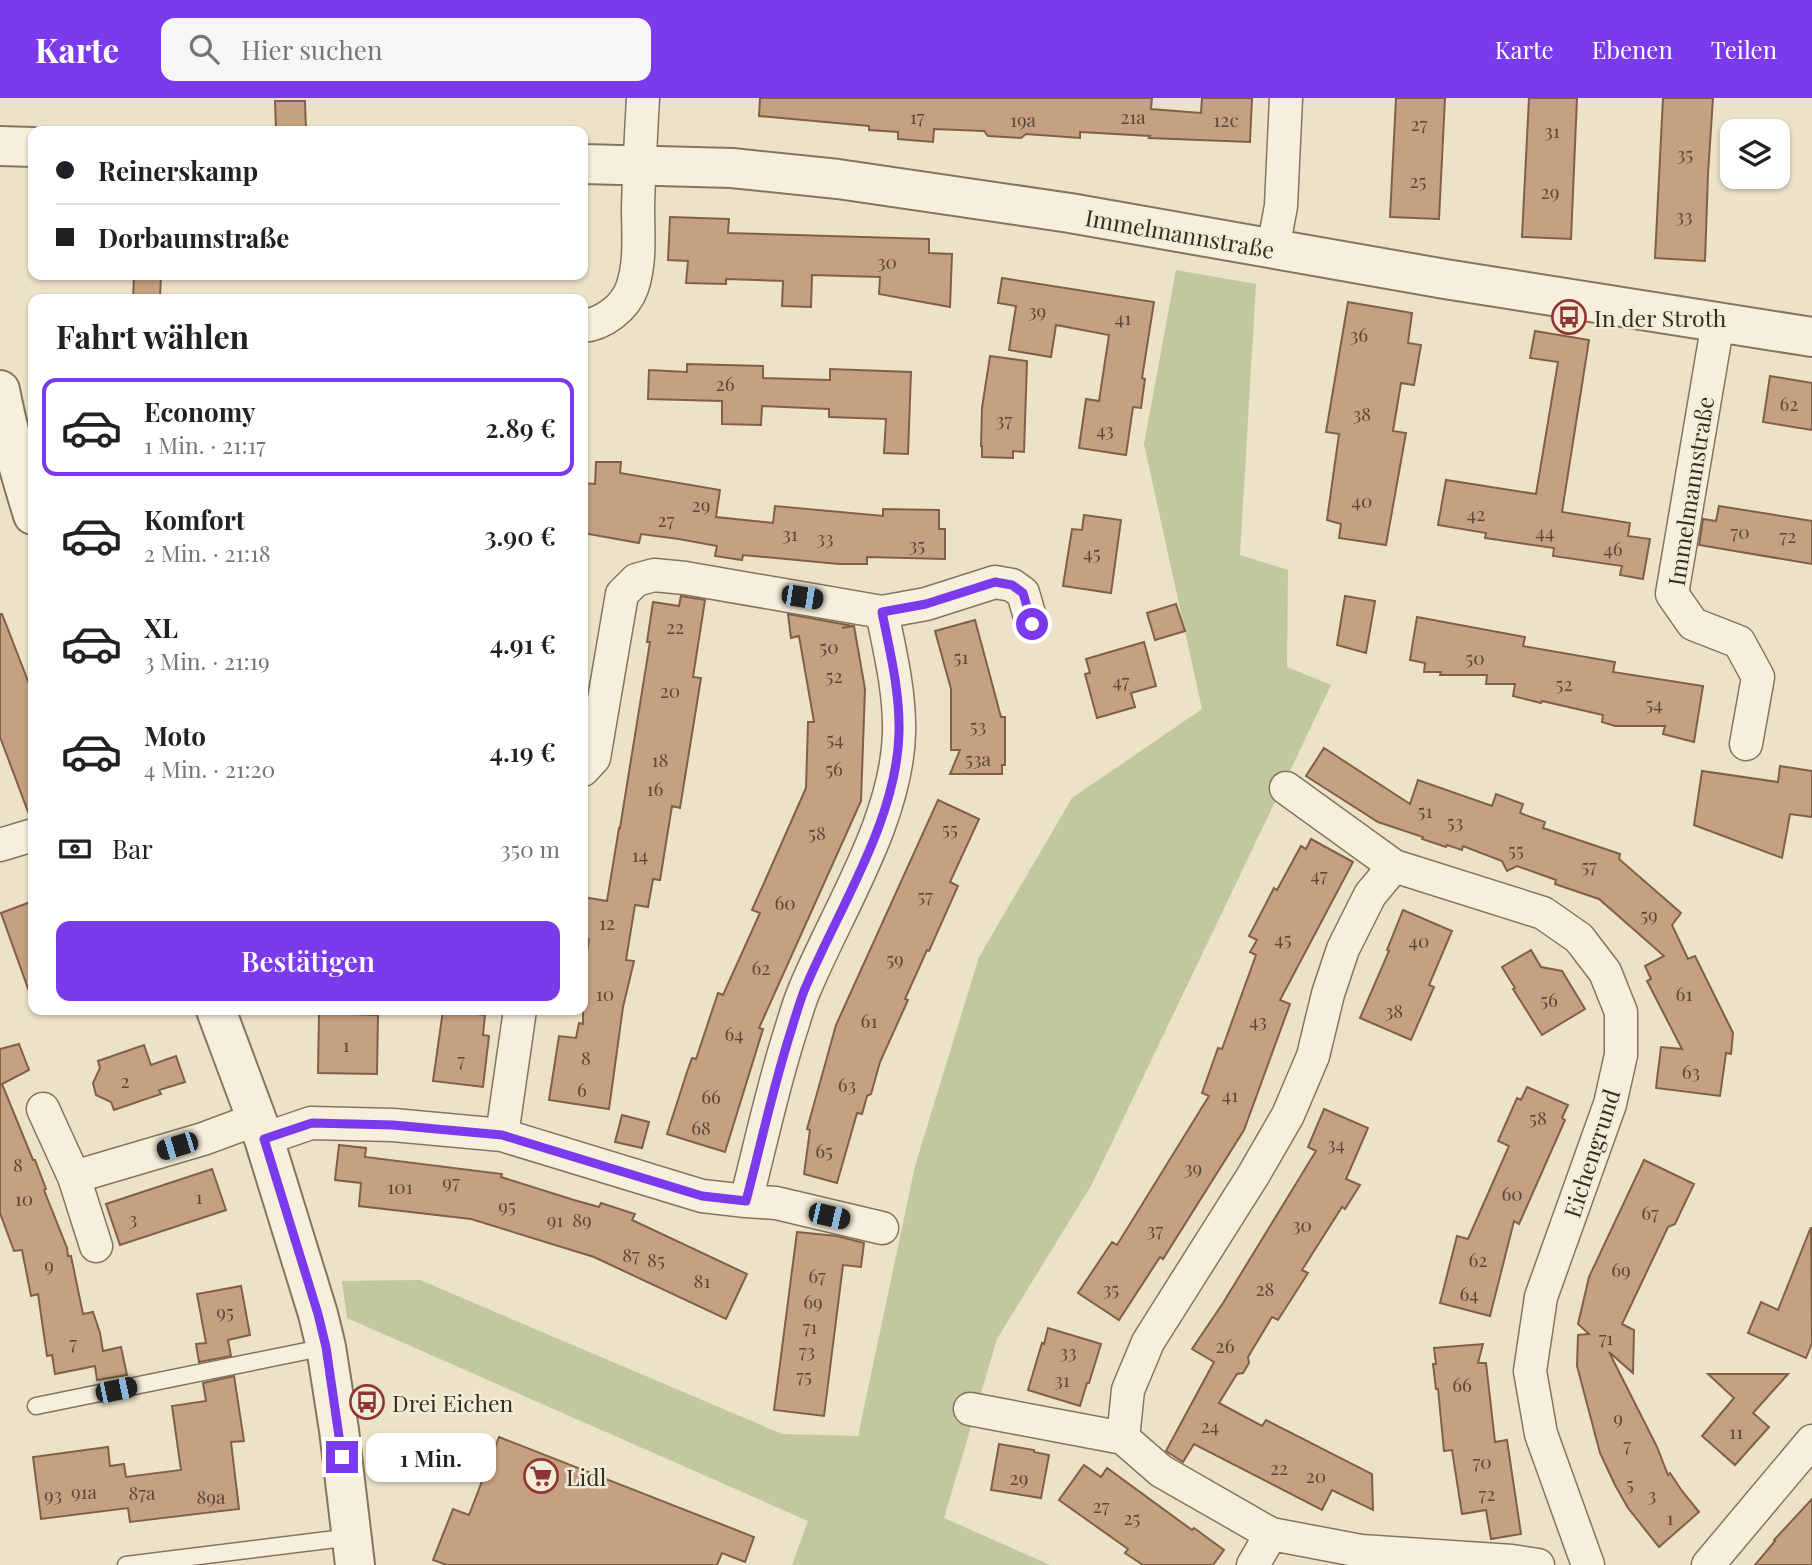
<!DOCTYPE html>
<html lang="de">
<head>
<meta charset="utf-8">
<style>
  :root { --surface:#fff; --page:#f6f6f6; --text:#202124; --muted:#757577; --line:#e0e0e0; --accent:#7c3aed }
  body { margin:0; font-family:"Playfair Display",serif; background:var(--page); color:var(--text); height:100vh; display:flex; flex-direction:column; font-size:26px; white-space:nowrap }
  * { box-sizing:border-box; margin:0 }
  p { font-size:23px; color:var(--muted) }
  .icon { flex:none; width:38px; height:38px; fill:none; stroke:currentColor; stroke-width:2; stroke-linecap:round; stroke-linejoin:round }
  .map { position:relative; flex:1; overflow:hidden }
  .side { position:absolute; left:28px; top:196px; width:560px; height:721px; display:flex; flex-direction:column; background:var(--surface); border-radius:14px; box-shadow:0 2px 5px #0004 }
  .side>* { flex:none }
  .top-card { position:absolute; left:28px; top:28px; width:560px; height:154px; border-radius:14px; box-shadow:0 2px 5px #0004; display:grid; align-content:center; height:154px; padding:0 28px; background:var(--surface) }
  .fabs { position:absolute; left:1720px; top:21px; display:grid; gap:14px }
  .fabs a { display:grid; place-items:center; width:70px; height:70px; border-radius:14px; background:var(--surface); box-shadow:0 2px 5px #0004; font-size:35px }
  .end { position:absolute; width:32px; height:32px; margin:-16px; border:9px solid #7c3aed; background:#fff; box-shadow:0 0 0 4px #fff }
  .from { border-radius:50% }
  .bubble { position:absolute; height:49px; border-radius:14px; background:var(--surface); box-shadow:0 2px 5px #0004; font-size:23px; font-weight:600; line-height:49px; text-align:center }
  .car { position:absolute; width:21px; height:42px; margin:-21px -10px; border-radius:9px; box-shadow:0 0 5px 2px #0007; background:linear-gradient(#222 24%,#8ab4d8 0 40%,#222 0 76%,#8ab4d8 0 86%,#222 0) }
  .top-card b { display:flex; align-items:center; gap:24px; height:66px; font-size:26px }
  .top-card b+b { border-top:2px solid var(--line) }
  .top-card i { width:18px; height:18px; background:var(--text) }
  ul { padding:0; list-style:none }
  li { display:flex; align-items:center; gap:21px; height:98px; margin:0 14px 10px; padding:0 14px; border:4px solid transparent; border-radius:14px }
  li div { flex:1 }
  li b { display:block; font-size:26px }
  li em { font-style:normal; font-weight:600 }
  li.on { border-color:var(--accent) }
  li>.icon { width:63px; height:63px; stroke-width:1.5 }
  h2 { padding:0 28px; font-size:32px; line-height:84px }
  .pay { display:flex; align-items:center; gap:18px; height:77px; padding:0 28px; font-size:26px }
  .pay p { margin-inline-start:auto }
  .button { display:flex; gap:14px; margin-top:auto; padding:14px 28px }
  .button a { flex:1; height:80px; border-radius:14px; background:var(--accent); color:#fff; font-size:28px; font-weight:600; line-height:80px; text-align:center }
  header { display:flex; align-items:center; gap:42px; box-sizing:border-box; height:98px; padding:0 35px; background:var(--accent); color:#fff }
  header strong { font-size:33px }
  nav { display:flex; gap:38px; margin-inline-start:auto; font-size:24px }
  .search { width:490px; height:63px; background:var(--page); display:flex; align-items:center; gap:18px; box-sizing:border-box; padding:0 24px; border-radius:14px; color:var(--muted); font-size:26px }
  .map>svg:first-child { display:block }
</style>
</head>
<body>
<header>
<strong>Karte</strong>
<div class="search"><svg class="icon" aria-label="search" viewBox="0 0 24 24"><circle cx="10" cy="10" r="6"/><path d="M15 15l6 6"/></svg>Hier suchen</div>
<nav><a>Karte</a><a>Ebenen</a><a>Teilen</a></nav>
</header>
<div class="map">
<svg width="1812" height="1467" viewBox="0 0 1812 1467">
  <rect width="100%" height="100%" fill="#ebe2c8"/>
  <path fill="#c1c89d" d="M1176 172 1256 186 1240 457 1288 472 1287 569 1331 587 1092 1086 997 1241 944 1420 1050 1467H792L808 1423 347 1220 342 1183 420 1182 782 1336 858 1338 915 1068 979 859 1072 700 1202 611 1144 346Z"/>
  <path fill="#c5a081" stroke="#826047" stroke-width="2" d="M760 0H1152L1151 11 1201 15 1202 0H1252L1250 44 1149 40 1150 38 1080 34V40L1026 36 1021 40 988 38 984 33 934 31 933 44 898 41V34L869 32V28L759 18Z
    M1396 0H1445L1439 121 1390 119Z
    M1529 0H1577L1571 141 1522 139Z
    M1663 0H1713L1708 76 1705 163 1655 160Z
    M275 3H305L306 33H276Z
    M670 119 729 121 728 135 929 141V155L952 156 950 209 879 196 880 179 812 177 811 209 782 208 783 183 726 181V186L686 185 688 163 668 162Z
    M134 177H161L160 201H133Z
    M1002 180 1154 204 1142 280 1145 281 1141 310 1133 309 1126 357 1079 350 1086 301 1099 303 1109 237 1056 227 1051 259 1009 252 1016 208 998 205Z
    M1348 204 1412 215 1408 245 1421 247 1414 287 1401 285 1393 333 1406 335 1386 447 1339 440 1341 426 1327 422 1339 336 1326 334Z
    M1535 233 1589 242 1562 414 1630 425 1628 438 1650 441 1643 481 1620 477 1622 468 1553 458 1554 450 1485 440 1486 435 1438 427 1446 382 1536 396 1558 264 1530 260Z
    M990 258 1027 263 1024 354 1013 353V360L982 359V348H981L982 310Z
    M687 266 763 268V280L830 282V271L911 274 908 356 884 355 886 321 829 319V311L762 308 761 327 722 326V303L648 301 649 272 687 274Z
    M1770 278 1812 285V332L1763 324Z
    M596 364H621L620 375 720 392 716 419 773 425 775 408 883 418V411L939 412V431H945V461L867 459V466H839L743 457 742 462 715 458 717 448 679 441 641 436 639 445 583 435V385L595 386Z
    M1719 408 1812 423V466L1699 447 1703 421 1716 423Z
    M1084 417 1121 422 1111 495 1063 488 1072 431 1082 432Z
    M681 498 705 502 693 579 701 580 680 710 672 708 660 782 653 781 648 809 635 807 626 862 634 863 623 909 609 1011 549 1002 559 938 576 940 579 925 583 926V875L589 841 583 840V799L607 803 619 730H620L650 544H647L653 504 679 508Z
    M1345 498 1375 503 1366 555 1337 547Z
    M1176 506 1185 533 1155 542 1147 515Z
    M0 516H2L33 596V719H30L0 639Z
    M788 516 853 528 842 530 854 528 865 591 861 703 759 930 763 931 725 1054 667 1036 687 974 692 960 696 961 718 895 723 897 760 815 752 812 806 690 808 624H814L799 538 791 540Z
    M1417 519 1525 539 1523 548 1615 564 1613 574 1703 588 1694 644 1663 636 1665 628H1615L1602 624 1603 617 1542 603 1541 605 1513 598 1515 586H1486L1487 577H1440L1441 574H1424L1425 565 1410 562Z
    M975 522 1001 619H1005V667H1002V676H950L960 652H951V591L935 533Z
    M1144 544 1156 588 1131 595 1135 609 1097 620 1085 576 1090 575 1086 561Z
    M1324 650 1410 706 1418 682 1492 708 1496 696 1523 706 1520 715 1545 724 1543 730 1620 756 1619 761 1681 815 1672 827 1688 861 1695 858 1733 935 1731 956 1726 955 1720 998 1656 990 1661 949 1682 951 1647 883 1651 881 1645 868 1664 858 1599 801 1555 786 1556 782 1517 768 1507 773 1502 763 1463 748 1462 752 1447 747 1446 749 1422 741 1423 739 1378 724 1306 678Z
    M1780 668 1812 673V719L1790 716 1782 760 1694 727 1702 673 1778 684Z
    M938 702 979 721 950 784 958 788 929 853 927 852 905 901 908 902 880 964 871 996 867 998 862 1016 857 1015 837 1085 804 1076 810 1032 807 1031 836 927Z
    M1311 741 1353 764 1280 902 1290 906 1244 1032 1163 1161 1160 1159 1119 1222 1078 1195 1112 1144 1117 1147 1209 998 1202 995 1218 950 1222 951 1256 857 1250 854 1257 842 1249 838 1274 790 1277 792 1301 748 1306 751Z
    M33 803V895L30 896 1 815Z
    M1403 812 1452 833 1429 887 1434 889 1411 942 1360 920 1389 853 1387 852Z
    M1531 852 1541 869 1562 873 1585 911 1542 937 1513 891 1515 890 1502 869Z
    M443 912 485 917 483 937 489 938 483 989 433 983Z
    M319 915 378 917 377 976 318 975Z
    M19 946 29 972 2 986 33 1062H35L46 1091 44 1092 67 1150 68 1158H71L83 1216 93 1214 100 1235 103 1253 121 1249 127 1277 97 1282 95 1268 55 1276 52 1257 47 1258 38 1196 31 1198 22 1152 14 1153 0 1115V951Z
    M144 947 151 967 176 958 185 984 159 992 161 996 114 1012 111 1004 96 997 93 985 100 970 98 963Z
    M1527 989 1568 1007 1562 1020 1565 1022 1519 1126 1514 1123 1490 1218 1440 1205 1457 1138 1468 1141 1509 1048 1498 1043 1517 1000 1521 1002Z
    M1324 1011 1368 1030 1346 1081 1360 1087 1345 1111 1342 1109 1302 1172 1308 1175 1278 1222 1272 1219 1248 1259 1249 1265 1243 1275 1237 1276 1219 1305 1262 1328 1266 1322 1372 1376 1373 1412 1332 1392 1322 1412 1194 1346 1183 1364 1166 1353 1214 1264 1192 1251 1223 1205 1316 1053 1308 1049Z
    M622 1017 649 1024 642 1050 615 1044Z
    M339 1047 366 1050 365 1059 502 1076 501 1079 574 1102 599 1109 601 1105 635 1116 632 1122 747 1176 726 1221 594 1159 471 1121 359 1108 361 1085 335 1082Z
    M1644 1062 1694 1086 1675 1126 1668 1129 1622 1226 1634 1232 1633 1275 1609 1254 1657 1349 1668 1377 1670 1375 1682 1393 1699 1414 1659 1449 1628 1410 1615 1387 1600 1355 1577 1268 1578 1237 1589 1236 1578 1226 1589 1179Z
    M212 1071 226 1112 120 1147 106 1106Z
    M1811 1129 1812 1245 1806 1260 1748 1235 1761 1204 1778 1212Z
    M797 1134 837 1138 864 1145 861 1169 843 1167 824 1318 774 1312Z
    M241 1188 250 1237 228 1242 231 1258 199 1264 196 1246 206 1245 197 1196Z
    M1048 1230 1101 1246 1089 1285H1087L1080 1308 1028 1292 1042 1245 1044 1246Z
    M1483 1246 1478 1265H1486L1495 1344 1507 1342 1521 1436 1491 1441 1486 1412 1462 1416 1452 1352 1444 1353 1438 1291H1436L1433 1266H1436L1434 1250Z
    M1708 1276H1788L1753 1315 1769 1329 1735 1367 1702 1338 1734 1300Z
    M234 1278 244 1343 231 1344 239 1411 130 1424 128 1410 41 1421 33 1359 108 1349 110 1368 124 1366 126 1379 181 1372 172 1308 206 1303 203 1285Z
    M499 1339 754 1439 745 1464 722 1455 717 1467H447L433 1462 453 1411 469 1417Z
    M999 1346 1034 1352V1354L1049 1357 1041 1400 991 1392Z
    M1084 1367 1101 1379 1107 1370 1192 1432 1194 1430 1224 1452 1213 1467H1143L1125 1455 1128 1451 1059 1402Z
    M1812 1401V1467H1755L1775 1443 1774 1442Z"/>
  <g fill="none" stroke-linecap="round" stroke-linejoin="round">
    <g stroke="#85755f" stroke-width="19">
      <path id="service" d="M36 1308 326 1249
        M126 1467 352 1439"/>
    </g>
    <g stroke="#85755f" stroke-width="35">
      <path id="minor" d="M1273 151 1281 108 1286 0
        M1718 224 1672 496 1693 526 1739 544 1758 579 1746 646
        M583 228C603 226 625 210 632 190 641 165 638 135 638 109 639 73 641 36 643 0
        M583 672 594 660 622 496 636 482 654 477 685 480 882 514
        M1286 690 1394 768 1543 815 1579 840 1605 874 1621 914V957L1610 1006 1541 1199 1530 1273 1541 1336 1588 1467
        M0 747 33 737
        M1394 768 1370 797 1343 851 1328 896 1313 958 1288 1017 1254 1076 1148 1244 1128 1292 1123 1340 1161 1373 1271 1436 1361 1453 1512 1463 1538 1467
        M43 1011 74 1079 96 1148
        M502 1037 520 912
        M264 1041 311 1025 393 1027 502 1037 702 1098 746 1103C760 1048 772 992 789 938 794 923 798 907 804 893 837 813 897 722 899 635 900 594 890 554 882 514L926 506 995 484 1012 487 1023 495 1032 526
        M74 1079 203 1041 257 1021
        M746 1103 776 1105 882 1130
        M970 1311 1123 1340
        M1253 1467 1271 1436
        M1708 1467 1812 1343"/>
    </g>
    <g stroke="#85755f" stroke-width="42">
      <path id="tertiary" d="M0 48 33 49
        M583 66 732 70 838 81 1070 115 1445 181 1812 239
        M0 292C8 334 20 375 33 417
        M216 912 264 1041 318 1216 326 1249 339 1332 355 1467"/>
    </g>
    <use href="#service" stroke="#f6efdb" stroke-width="16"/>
    <use href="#minor" stroke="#f6efdb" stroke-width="32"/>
    <use href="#tertiary" stroke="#f6efdb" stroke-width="38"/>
  </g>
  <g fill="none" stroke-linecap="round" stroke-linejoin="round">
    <path stroke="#7c3aed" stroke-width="9" d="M342 1359 326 1249 318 1216 264 1041 312 1025 393 1027 502 1037 702 1098 746 1103C761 1046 773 989 791 933 795 920 799 906 804 893 837 813 897 723 899 635 900 594 890 554 882 514L926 506 995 484 1012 487 1023 495 1032 526"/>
  </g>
  <defs>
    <g id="bus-ring" transform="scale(1.75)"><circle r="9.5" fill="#f3ecd7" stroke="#8f3634" stroke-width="1.5"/><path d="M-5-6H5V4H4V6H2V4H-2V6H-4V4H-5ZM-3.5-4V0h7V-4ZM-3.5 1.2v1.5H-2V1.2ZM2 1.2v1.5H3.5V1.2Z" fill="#8f3634"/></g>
    <g id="supermarket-ring" transform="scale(1.75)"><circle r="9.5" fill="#f3ecd7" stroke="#8f3634" stroke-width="1.5"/><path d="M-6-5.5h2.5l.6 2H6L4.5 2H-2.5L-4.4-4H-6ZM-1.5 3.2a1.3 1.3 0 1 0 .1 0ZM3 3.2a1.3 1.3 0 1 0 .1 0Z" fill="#8f3634"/></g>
  </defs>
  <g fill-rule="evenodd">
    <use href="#bus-ring" x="1569" y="219"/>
    <use href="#bus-ring" x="367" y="1304"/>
    <use href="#supermarket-ring" x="541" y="1378"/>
  </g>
  <g text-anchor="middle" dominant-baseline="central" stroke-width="5" stroke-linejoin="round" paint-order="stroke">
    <g font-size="19" fill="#5a4939">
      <text x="917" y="18">17</text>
      <text x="1133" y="18">21a</text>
      <text x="1023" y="21">19a</text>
      <text x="1226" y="21">12c</text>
      <text x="1419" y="25">27</text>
      <text x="1552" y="32">31</text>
      <text x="1685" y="55">35</text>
      <text x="1418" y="82">25</text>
      <text x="1550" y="93">29</text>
      <text x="1684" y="117">33</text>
      <text x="887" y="163">30</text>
      <text x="1037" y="212">39</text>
      <text x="1123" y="219">41</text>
      <text x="1359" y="236">36</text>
      <text x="725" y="285">26</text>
      <text x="1789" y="305">62</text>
      <text x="1362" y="315">38</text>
      <text x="1004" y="321">37</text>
      <text x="1105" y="331">43</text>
      <text x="1362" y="402">40</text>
      <text x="701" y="406">29</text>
      <text x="1476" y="415">42</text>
      <text x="666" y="421">27</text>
      <text x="1545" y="433">44</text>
      <text x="1740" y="433">70</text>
      <text x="790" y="435">31</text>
      <text x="1788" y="437">72</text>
      <text x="825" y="439">33</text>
      <text x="917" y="446">35</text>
      <text x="1613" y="450">46</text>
      <text x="1092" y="454">45</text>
      <text x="675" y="528">22</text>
      <text x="829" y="548">50</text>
      <text x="961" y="558">51</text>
      <text x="1475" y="559">50</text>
      <text x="834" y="577">52</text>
      <text x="1121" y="582">47</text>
      <text x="1564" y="585">52</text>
      <text x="670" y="592">20</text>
      <text x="1654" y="605">54</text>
      <text x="978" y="627">53</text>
      <text x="835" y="640">54</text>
      <text x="978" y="660">53a</text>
      <text x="660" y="661">18</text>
      <text x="834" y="670">56</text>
      <text x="655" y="690">16</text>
      <text x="1425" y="712">51</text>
      <text x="1455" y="723">53</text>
      <text x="950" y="730">55</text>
      <text x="817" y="734">58</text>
      <text x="1516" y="751">55</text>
      <text x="640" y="756">14</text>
      <text x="1589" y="767">57</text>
      <text x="1319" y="776">47</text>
      <text x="925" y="797">57</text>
      <text x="785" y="804">60</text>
      <text x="1649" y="816">59</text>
      <text x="607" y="824">12</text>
      <text x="1283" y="840">45</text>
      <text x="1419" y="842">40</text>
      <text x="895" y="860">59</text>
      <text x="761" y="869">62</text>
      <text x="605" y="895">10</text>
      <text x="1684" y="895">61</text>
      <text x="1549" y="901">56</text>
      <text x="1394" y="912">38</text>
      <text x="869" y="922">61</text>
      <text x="1258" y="922">43</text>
      <text x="734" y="935">64</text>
      <text x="346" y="946">1</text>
      <text x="586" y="959">8</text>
      <text x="461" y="961">7</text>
      <text x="1691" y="973">63</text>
      <text x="125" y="982">2</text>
      <text x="847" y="986">63</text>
      <text x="582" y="991">6</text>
      <text x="1230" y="996">41</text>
      <text x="711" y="998">66</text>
      <text x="1538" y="1019">58</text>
      <text x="701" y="1029">68</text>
      <text x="1336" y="1045">34</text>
      <text x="824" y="1052">65</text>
      <text x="18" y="1066">8</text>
      <text x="1193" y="1069">39</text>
      <text x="451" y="1083">97</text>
      <text x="400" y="1088">101</text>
      <text x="1512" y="1095">60</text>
      <text x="199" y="1098">1</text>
      <text x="24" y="1100">10</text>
      <text x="507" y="1107">95</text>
      <text x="1650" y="1114">67</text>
      <text x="133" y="1120">3</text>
      <text x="555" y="1121">91</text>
      <text x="582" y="1121">89</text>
      <text x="1302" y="1126">30</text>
      <text x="1155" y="1131">37</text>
      <text x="631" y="1156">87</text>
      <text x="656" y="1161">85</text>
      <text x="1478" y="1161">62</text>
      <text x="49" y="1166">9</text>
      <text x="1621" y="1171">69</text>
      <text x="817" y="1177">67</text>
      <text x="702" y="1182">81</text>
      <text x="1111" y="1190">35</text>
      <text x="1265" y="1190">28</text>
      <text x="1469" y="1195">64</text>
      <text x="813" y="1203">69</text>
      <text x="225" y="1213">95</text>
      <text x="810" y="1228">71</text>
      <text x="1606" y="1239">71</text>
      <text x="73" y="1244">7</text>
      <text x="1225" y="1247">26</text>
      <text x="807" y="1252">73</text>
      <text x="1068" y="1253">33</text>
      <text x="804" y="1277">75</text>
      <text x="1062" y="1281">31</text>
      <text x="1462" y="1286">66</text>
      <text x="1618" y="1319">9</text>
      <text x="1210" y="1327">24</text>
      <text x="1736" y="1333">11</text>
      <text x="1627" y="1346">7</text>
      <text x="1482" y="1363">70</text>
      <text x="1279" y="1369">22</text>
      <text x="1316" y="1377">20</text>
      <text x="1019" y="1379">29</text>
      <text x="1630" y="1385">5</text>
      <text x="84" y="1393">91a</text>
      <text x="142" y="1394">87a</text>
      <text x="1487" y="1395">72</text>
      <text x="53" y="1396">93</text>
      <text x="1652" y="1396">3</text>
      <text x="211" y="1398">89a</text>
      <text x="1101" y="1407">27</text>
      <text x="1132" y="1419">25</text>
      <text x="1670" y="1419">1</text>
    </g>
    <g font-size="23" fill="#372c21" stroke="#f3ecd7">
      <text transform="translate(1180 135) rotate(10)">Immelmannstraße</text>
      <text transform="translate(1690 393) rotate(-81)">Immelmannstraße</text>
      <text transform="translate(1591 1055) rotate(-72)">Eichengrund</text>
    </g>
    <g font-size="23" fill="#372c21" stroke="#f3ecd7" text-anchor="start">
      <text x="1594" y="219">In der Stroth</text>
      <text x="392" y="1304">Drei Eichen</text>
      <text x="566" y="1378">Lidl</text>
    </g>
  </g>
</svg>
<div class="fabs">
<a><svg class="icon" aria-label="layers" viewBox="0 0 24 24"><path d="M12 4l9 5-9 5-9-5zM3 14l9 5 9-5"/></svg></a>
</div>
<i class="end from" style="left:1032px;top:526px"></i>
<i class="end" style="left:342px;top:1359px"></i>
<div class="bubble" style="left:366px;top:1335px;width:130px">1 Min.</div>
<i class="car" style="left:802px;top:499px;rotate:99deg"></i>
<i class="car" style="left:177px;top:1048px;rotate:253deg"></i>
<i class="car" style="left:829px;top:1118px;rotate:103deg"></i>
<i class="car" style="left:116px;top:1292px;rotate:78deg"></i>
<div class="top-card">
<b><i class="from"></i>Reinerskamp</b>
<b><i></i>Dorbaumstraße</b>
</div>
<section class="side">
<h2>Fahrt wählen</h2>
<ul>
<li class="on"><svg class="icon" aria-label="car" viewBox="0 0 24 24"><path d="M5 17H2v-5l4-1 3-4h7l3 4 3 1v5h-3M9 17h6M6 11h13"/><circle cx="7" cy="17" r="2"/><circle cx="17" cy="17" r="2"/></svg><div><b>Economy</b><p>1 Min. · 21:17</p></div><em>2.89 €</em></li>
<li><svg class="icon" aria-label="car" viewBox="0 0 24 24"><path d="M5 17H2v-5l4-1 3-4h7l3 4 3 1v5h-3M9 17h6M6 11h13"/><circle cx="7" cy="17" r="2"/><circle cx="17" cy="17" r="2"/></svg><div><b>Komfort</b><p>2 Min. · 21:18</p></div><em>3.90 €</em></li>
<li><svg class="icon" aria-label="car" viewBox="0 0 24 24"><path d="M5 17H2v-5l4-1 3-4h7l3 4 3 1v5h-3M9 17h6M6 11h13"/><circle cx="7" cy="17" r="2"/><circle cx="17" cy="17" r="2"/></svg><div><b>XL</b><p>3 Min. · 21:19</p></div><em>4.91 €</em></li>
<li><svg class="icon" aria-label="car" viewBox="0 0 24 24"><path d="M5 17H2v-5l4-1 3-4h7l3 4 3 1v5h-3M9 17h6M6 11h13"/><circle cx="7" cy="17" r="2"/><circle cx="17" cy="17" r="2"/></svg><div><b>Moto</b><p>4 Min. · 21:20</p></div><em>4.19 €</em></li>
</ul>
<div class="pay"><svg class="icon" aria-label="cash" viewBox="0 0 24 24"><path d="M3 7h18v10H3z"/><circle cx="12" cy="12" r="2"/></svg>Bar<p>350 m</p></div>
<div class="button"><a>Bestätigen</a></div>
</section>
</div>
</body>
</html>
